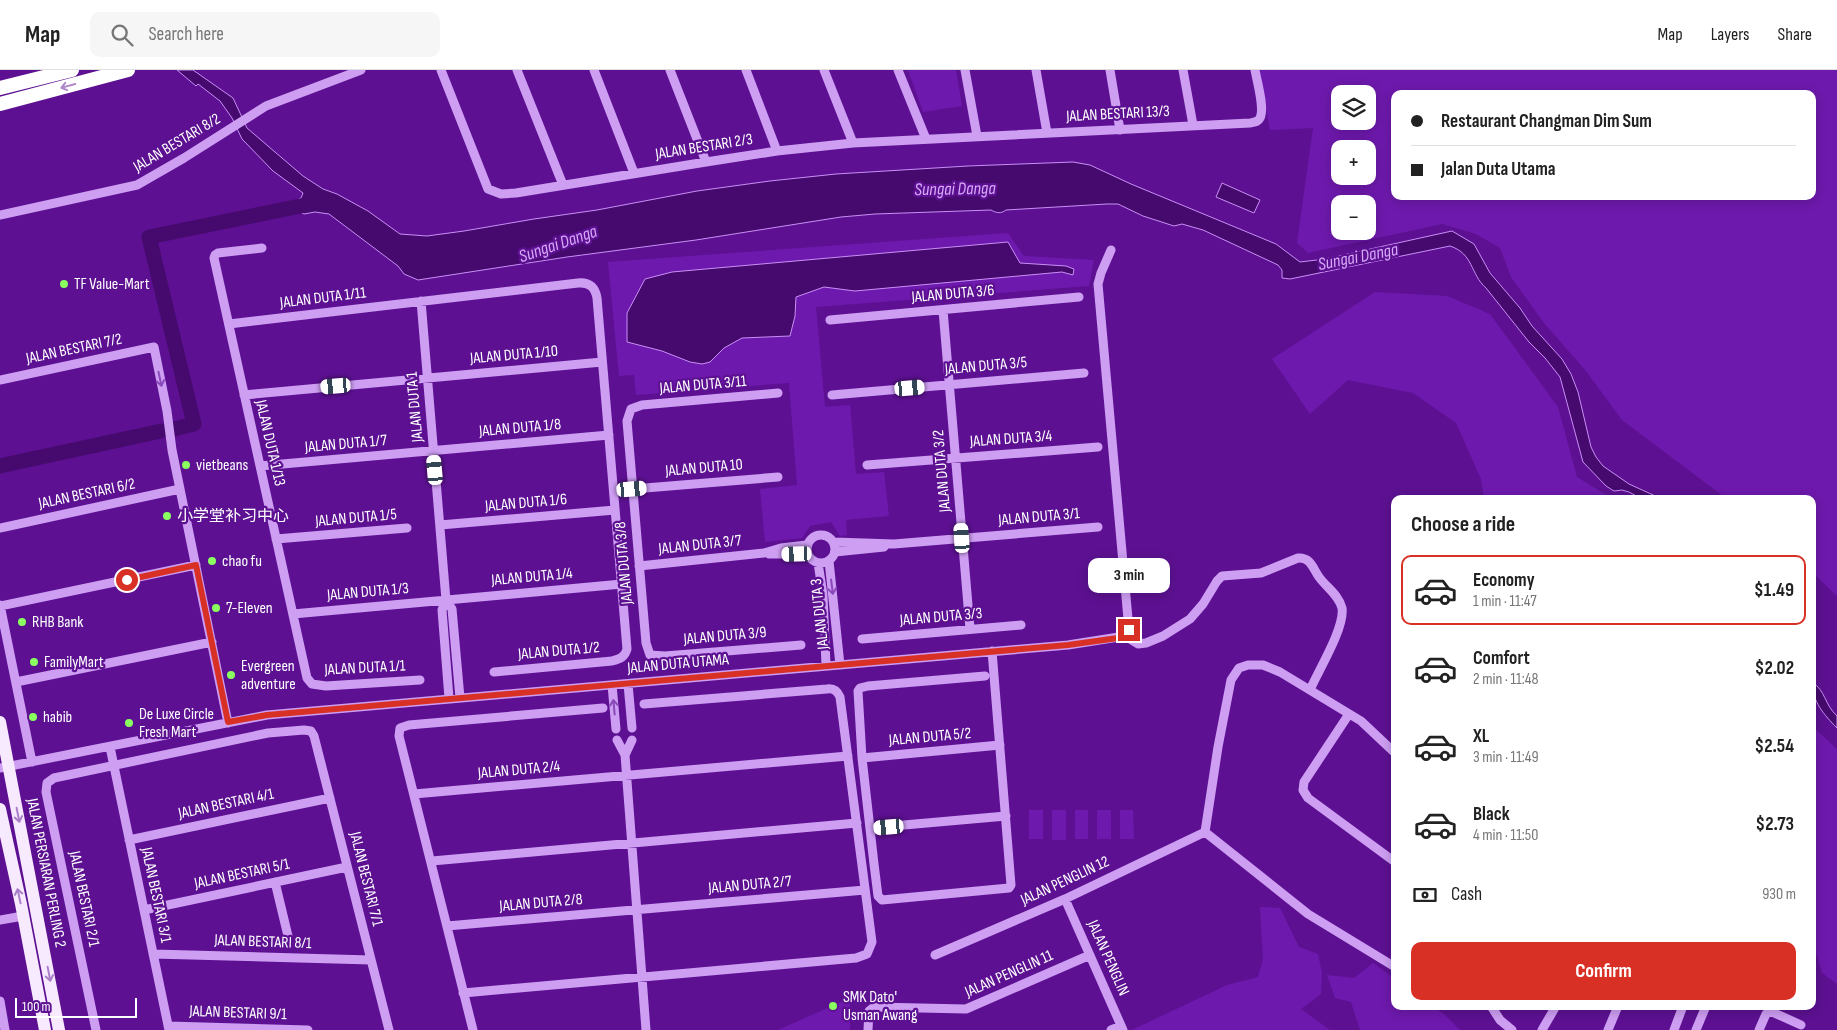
<!DOCTYPE html>
<html lang="en">
<head>
<meta charset="utf-8">
<style>
  :root { --surface:#fff; --page:#f6f6f6; --text:#222; --muted:#767676; --line:#e0e0e0; --accent:#d93025 }
  body { margin:0; font-family:"Sofia Sans Condensed","Noto Sans SC",sans-serif; background:var(--page); color:var(--text); height:100vh; display:flex; flex-direction:column; font-size:19px; white-space:nowrap }
  * { box-sizing:border-box; margin:0 }
  p { font-size:16px; color:var(--muted) }
  .icon { flex:none; width:28px; height:28px; fill:none; stroke:currentColor; stroke-width:2; stroke-linecap:round; stroke-linejoin:round }
  .map { position:relative; flex:1; overflow:hidden }
  .side { position:absolute; left:1391px; top:425px; width:425px; height:515px; display:flex; flex-direction:column; background:var(--surface); border-radius:10px; box-shadow:0 2px 12px #0003 }
  .side>* { flex:none }
  .banner { position:absolute; left:1391px; top:20px; width:425px; height:110px; border-radius:10px; box-shadow:0 2px 12px #0003; display:grid; align-content:center; height:110px; padding:0 20px; background:var(--surface) }
  .buttons { position:absolute; left:1331px; top:15px; display:grid; gap:10px }
  .buttons a { display:grid; place-items:center; width:45px; height:45px; border-radius:10px; background:var(--surface); box-shadow:0 2px 12px #0003; font-size:25px }
  .scale { position:absolute; left:15px; bottom:12px; width:122px; box-sizing:border-box; padding-left:5px; border:2px solid #fff; border-top:0; font-size:14px; line-height:18px; white-space:nowrap; color:#fff; -webkit-text-stroke:4px #5d1192; paint-order:stroke }
  .end { position:absolute; width:22px; height:22px; margin:-11px; border:6px solid #d93025; background:#fff; box-shadow:0 0 0 2px #fff }
  .from { border-radius:50% }
  .bubble { position:absolute; height:35px; border-radius:10px; background:var(--surface); box-shadow:0 2px 12px #0003; font-size:16px; font-weight:700; line-height:35px; text-align:center }
  .car { position:absolute; width:15px; height:30px; margin:-15px -8px; border-radius:6px; box-shadow:0 0 4px 1px #0007; background:linear-gradient(#fff 24%,#345 0 40%,#fff 0 76%,#345 0 86%,#fff 0) }
  .banner b { display:flex; align-items:center; gap:18px; height:48px; font-size:19px }
  .banner b+b { border-top:1px solid var(--line) }
  .banner i { width:12px; height:12px; background:var(--text) }
  ul { padding:0; list-style:none }
  li { display:flex; align-items:center; gap:15px; height:70px; margin:0 10px 8px; padding:0 10px; border:2px solid transparent; border-radius:10px }
  li div { flex:1 }
  li b { display:block; font-size:19px }
  li em { font-style:normal; font-weight:700 }
  li.current { border-color:var(--accent) }
  li>.icon { width:45px; height:45px; stroke-width:1.5 }
  h2 { padding:0 20px; font-size:22px; line-height:60px }
  .pay { display:flex; align-items:center; gap:12px; height:55px; padding:0 20px; font-size:19px }
  .pay p { margin-inline-start:auto }
  .action { display:flex; gap:10px; margin-top:auto; padding:10px 20px }
  .action a { flex:1; height:58px; border-radius:10px; background:var(--accent); color:#fff; font-size:20px; font-weight:700; line-height:58px; text-align:center }
  header { display:flex; align-items:center; gap:30px; box-sizing:border-box; height:70px; padding:0 25px; background:var(--surface); border-bottom:1px solid var(--line) }
  header strong { font-size:24px }
  nav { display:flex; gap:28px; margin-inline-start:auto; font-size:18px }
  .search { width:350px; height:45px; background:var(--page); display:flex; align-items:center; gap:12px; box-sizing:border-box; padding:0 18px; border-radius:10px; color:var(--muted); font-size:19px }
  .map>svg:first-child { display:block }
</style>
</head>
<body>
<header>
<strong>Map</strong>
<div class="search"><svg class="icon" aria-label="search" viewBox="0 0 24 24"><circle cx="10" cy="10" r="6"/><path d="M15 15l6 6"/></svg>Search here</div>
<nav><a>Map</a><a>Layers</a><a>Share</a></nav>
</header>
<div class="map">
<svg width="1837" height="960" viewBox="0 0 1837 960">
  <rect width="100%" height="100%" fill="#5d1192"/>
  <path fill="#6e19ad" fill-rule="evenodd" d="M908 0H956L962 36 923 42Z
    M1259 0H1837V526L1813 503 1812 429H1727L1622 350 1586 301 1544 253 1511 207 1500 178 1476 164 1442 154 1308 183 1297 173 1313 58 1270 60ZM1340 24H1368V51H1340ZM1395 24H1812V126H1395ZM1340 79H1368V106H1340ZM1340 134H1368V161H1340Z
    M1008 163 1024 186 1094 190 1089 216 816 237 825 337 850 335 856 404 884 402 889 446 846 450 847 465 840 466 831 452 810 456 802 468 765 472 760 419 797 415 789 313 636 325 634 305 619 306 608 192Z
    M1375 222 1447 226 1490 244 1558 337 1577 407 1613 429H1484L1481 409 1456 353 1413 323 1348 310 1310 344 1272 289Z
    M1812 656 1837 679V914L1822 903 1813 873Z
    M1029 740H1043V769H1029Z
    M1052 740H1066V770H1052Z
    M1075 740H1088V769H1075Z
    M1097 740H1111V769H1097Z
    M1120 740H1133L1134 769H1120Z
    M1260 837 1280 838 1299 877 1318 884 1322 903 1321 924 1301 939 1330 960H1132L1227 915 1258 907 1263 889Z
    M1373 893 1395 909V936H1432L1444 944 1460 960H1360L1351 932 1335 928 1327 905 1354 908Z
    M850 928V960H778Z"/>
  <path fill="#460a6e" stroke="#c98ff6" d="M177 0H193L233 28 247 58 303 106 323 119 337 124 368 141 400 164 427 166 464 161 534 149 597 140 697 121 770 111 836 104 968 96 1073 92 1090 95 1131 114 1276 174 1300 192 1325 189 1452 161 1474 174 1490 203 1520 238 1532 256 1562 289 1571 304 1578 322 1591 377 1596 387 1603 396 1629 414 1662 429H1642L1629 422 1622 420 1614 421 1606 416 1583 392 1560 307 1545 288 1529 272 1486 218C1470 204 1474 184 1450 176L1290 209 1282 208V200L1278 195 1203 160 1182 154 1174 156 1143 146 1118 134H1107L1006 140C1001 144 996 143 991 140L875 144 841 147 696 170 567 187 418 210 404 204 398 196 329 144 315 142 304 144 297 140 293 141 292 133 301 128 303 123 273 101 242 69 232 48 220 31 198 14 196 16Z
    M1222 113 1260 130 1254 143 1216 127Z
    M1008 172 1020 193 1066 196 1074 199 1073 205 1062 202 855 221 824 217 796 227 795 246 790 266 742 268 724 278 710 292 702 294 690 292 662 281 627 272V243L645 209 672 202Z
    M1812 612C1826 621 1824 634 1837 646V658C1824 645 1812 631 1812 612Z"/>
  <g fill="none" stroke-linecap="round" stroke-linejoin="round">
    <path stroke="#460a6e" stroke-width="15" d="M174 359 194 354 149 167 310 134
      M0 396 161 361"/>
    <path stroke="#ce9ef3" stroke-width="9" d="M441 0 488 119 501 124 516 123 706 92 777 81 853 73 1250 53C1255 52 1258 52 1260 48 1265 39 1257 11 1255 0
      M517 0 563 115
      M594 0 634 103
      M670 0 706 92
      M746 0 777 81
      M824 0 853 73
      M898 0 926 69
      M965 0 977 66
      M1036 0 1047 63
      M1110 0 1120 60
      M1183 0 1193 55
      M0 145 137 115 184 88 266 36 361 0
      M262 178 218 183 215 185 214 188 307 608 312 614 326 616 420 610
      M421 231 446 530 442 540 449 628
      M943 240 970 559
      M830 250 1079 227
      M229 254 578 213C589 212 595 217 597 228L627 579C625 587 620 589 612 591L494 602
      M0 310 154 277 167 341 172 380 228 653
      M778 323 642 335 631 339 627 351 646 573 650 585 665 586 801 575
      M244 325 602 292
      M832 325 1084 303
      M867 395 1098 377
      M260 396 609 365
      M633 419 778 407
      M440 455 615 440
      M0 458 180 419
      M807 479a14 14 0 1 1 28 0a14 14 0 1 1-28 0Z
      M276 469 407 458
      M834 472 894 474 1098 457
      M835 482 884 477
      M769 484H808
      M829 491 840 595
      M818 493 823 525 826 595
      M639 496 764 483 781 478 807 475
      M446 530 452 539 460 628
      M0 535 32 692
      M0 536 196 495
      M293 544 622 514
      M1125 566 1138 574 1146 573 1163 566 1190 549 1203 534 1217 511 1222 506 1261 503 1298 488C1311 487 1313 499 1319 507 1326 517 1339 525 1342 538 1345 558 1318 601 1310 620
      M862 569 1021 555
      M985 606 868 616 860 618 858 621 862 688 874 794 878 826 882 830 1009 818 1011 815 992 581
      M16 612 212 572
      M628 614 632 658
      M612 615 616 659
      M1349 644 1304 712 1303 720 1308 728 1395 792
      M617 670 625 685 646 960
      M110 677 169 960
      M625 685 632 670
      M862 688 1000 675
      M0 698 267 645 1068 575 1125 566 1129 560 1098 214 1101 203 1111 180
      M414 724 848 686
      M870 758 1006 746
      M1205 762 1218 677 1231 610 1239 598 1248 595H1263L1280 602 1361 651 1395 683
      M1205 762 1308 844 1395 897
      M129 770 330 728
      M432 791 857 753
      M275 812 288 866
      M1065 829 1123 960
      M144 840 347 797
      M0 850 23 846
      M447 856 865 820
      M153 884 371 890
      M935 885 1065 829 1205 762
      M463 923 856 888 867 884 872 872 840 627C837 620 833 618 827 619L644 634
      M0 931 5 960
      M1491 936 1500 950 1512 960
      M168 956 308 960
      M96 960 46 722 47 713 54 708 268 663 304 660 311 661 314 666 389 960
      M473 960 399 666 400 658 409 655 603 638
      M868 960 869 941 874 937 966 939 1090 885
      M1111 960 1121 956
      M1542 960 1556 936
      M1608 960 1618 936
      M1674 960 1683 936
      M1696 960 1706 936
      M1759 960 1766 944 1770 941 1801 955"/>
    <path stroke="#f7eaff" stroke-width="12" d="M0 652 59 960
      M0 739 21 834 45 960"/>
    <path stroke="#fff" stroke-width="14" d="M0 18 72 0
      M0 34 128 0"/>
  </g>
  <defs><path id="oneway-shaft" d="M-6 0H5M1.5-3L5.5 0L1.5 3" fill="none" stroke-width="1.6" stroke-linecap="round" stroke-linejoin="round" transform="scale(1.25)"/></defs>
  <use stroke="#ae88c8" href="#oneway-shaft" transform="translate(68 16) rotate(165)"/>
  <g stroke="#8a49b9">
    <use href="#oneway-shaft" transform="translate(160 309) rotate(78)"/>
    <use href="#oneway-shaft" transform="translate(832 517) rotate(83)"/>
    <use href="#oneway-shaft" transform="translate(614 637) rotate(-95)"/>
  </g>
  <g stroke="#aa7ec8">
    <use href="#oneway-shaft" transform="translate(18 745) rotate(79)"/>
    <use href="#oneway-shaft" transform="translate(19 826) rotate(-102)"/>
    <use href="#oneway-shaft" transform="translate(49 904) rotate(79)"/>
  </g>
  <g fill="none" stroke-linecap="round" stroke-linejoin="round">
    <path stroke="#d93025" stroke-width="6" d="M127 510 196 495 228 652 267 645 1068 575 1118 568 1125 566 1129 560"/>
  </g>
  <g fill="#8aff60" stroke="#5d1192" stroke-width="2">
    <circle cx="64" cy="214" r="5"/>
    <circle cx="186" cy="395" r="5"/>
    <circle cx="167" cy="446" r="5"/>
    <circle cx="212" cy="491" r="5"/>
    <circle cx="216" cy="538" r="5"/>
    <circle cx="22" cy="552" r="5"/>
    <circle cx="34" cy="592" r="5"/>
    <circle cx="231" cy="605" r="5"/>
    <circle cx="33" cy="647" r="5"/>
    <circle cx="129" cy="653" r="5"/>
    <circle cx="833" cy="936" r="5"/>
  </g>
  <g text-anchor="middle" dominant-baseline="central" stroke-width="4.5" stroke-linejoin="round" paint-order="stroke">
    <g font-size="16" fill="#fff" stroke="#5d1192">
      <text transform="translate(1118 44) rotate(-3)">JALAN BESTARI 13/3</text>
      <text transform="translate(177 73) rotate(-31)">JALAN BESTARI 8/2</text>
      <text transform="translate(704 77) rotate(-9)">JALAN BESTARI 2/3</text>
      <text transform="translate(953 224) rotate(-5)">JALAN DUTA 3/6</text>
      <text transform="translate(323 228) rotate(-7)">JALAN DUTA 1/11</text>
      <text transform="translate(74 279) rotate(-12)">JALAN BESTARI 7/2</text>
      <text transform="translate(514 285) rotate(-5)">JALAN DUTA 1/10</text>
      <text transform="translate(986 296) rotate(-5)">JALAN DUTA 3/5</text>
      <text transform="translate(703 315) rotate(-5)">JALAN DUTA 3/11</text>
      <text transform="translate(415 337) rotate(-95)">JALAN DUTA 1</text>
      <text transform="translate(520 358) rotate(-5)">JALAN DUTA 1/8</text>
      <text transform="translate(1011 369) rotate(-4)">JALAN DUTA 3/4</text>
      <text transform="translate(270 373) rotate(77)">JALAN DUTA 1/13</text>
      <text transform="translate(346 374) rotate(-5)">JALAN DUTA 1/7</text>
      <text transform="translate(704 398) rotate(-5)">JALAN DUTA 10</text>
      <text transform="translate(942 401) rotate(-95)">JALAN DUTA 3/2</text>
      <text transform="translate(87 424) rotate(-12)">JALAN BESTARI 6/2</text>
      <text transform="translate(526 433) rotate(-5)">JALAN DUTA 1/6</text>
      <text transform="translate(1039 447) rotate(-5)">JALAN DUTA 3/1</text>
      <text transform="translate(356 448) rotate(-5)">JALAN DUTA 1/5</text>
      <text transform="translate(700 475) rotate(-6)">JALAN DUTA 3/7</text>
      <text transform="translate(624 493) rotate(-95)">JALAN DUTA 3/8</text>
      <text transform="translate(532 507) rotate(-5)">JALAN DUTA 1/4</text>
      <text transform="translate(368 522) rotate(-5)">JALAN DUTA 1/3</text>
      <text transform="translate(820 544) rotate(-96)">JALAN DUTA 3</text>
      <text transform="translate(941 547) rotate(-5)">JALAN DUTA 3/3</text>
      <text transform="translate(725 566) rotate(-5)">JALAN DUTA 3/9</text>
      <text transform="translate(559 581) rotate(-5)">JALAN DUTA 1/2</text>
      <text transform="translate(678 594) rotate(-5)">JALAN DUTA UTAMA</text>
      <text transform="translate(365 598) rotate(-3)">JALAN DUTA 1/1</text>
      <text transform="translate(930 667) rotate(-5)">JALAN DUTA 5/2</text>
      <text transform="translate(519 700) rotate(-5)">JALAN DUTA 2/4</text>
      <text transform="translate(226 734) rotate(-12)">JALAN BESTARI 4/1</text>
      <text transform="translate(46 803) rotate(79)">JALAN PERSIARAN PERLING 2</text>
      <text transform="translate(242 804) rotate(-12)">JALAN BESTARI 5/1</text>
      <text transform="translate(366 809) rotate(76)">JALAN BESTARI 7/1</text>
      <text transform="translate(1065 811) rotate(-25)">JALAN PENGLIN 12</text>
      <text transform="translate(750 815) rotate(-5)">JALAN DUTA 2/7</text>
      <text transform="translate(156 825) rotate(78)">JALAN BESTARI 3/1</text>
      <text transform="translate(84 829) rotate(78)">JALAN BESTARI 2/1</text>
      <text transform="translate(541 833) rotate(-5)">JALAN DUTA 2/8</text>
      <text transform="translate(263 872) rotate(2)">JALAN BESTARI 8/1</text>
      <text transform="translate(1108 888) rotate(66)">JALAN PENGLIN</text>
      <text transform="translate(1009 904) rotate(-24)">JALAN PENGLIN 11</text>
      <text transform="translate(238 943) rotate(2)">JALAN BESTARI 9/1</text>
    </g>
    <g font-size="16" fill="#fff" stroke="#5d1192" text-anchor="start">
      <text x="74" y="214">TF Value-Mart</text>
      <text x="196" y="395">vietbeans</text>
      <text x="177" y="446">小学堂补习中心</text>
      <text x="222" y="491">chao fu</text>
      <text x="226" y="538">7-Eleven</text>
      <text x="32" y="552">RHB Bank</text>
      <text x="44" y="592">FamilyMart</text>
      <text x="241" y="596">Evergreen<tspan x="241" dy="18">adventure</tspan></text>
      <text x="139" y="644">De Luxe Circle<tspan x="139" dy="18">Fresh Mart</tspan></text>
      <text x="43" y="647">habib</text>
      <text x="843" y="927">SMK Dato'<tspan x="843" dy="18">Usman Awang</tspan></text>
    </g>
    <g font-size="18" font-style="italic" fill="#d7aafa" stroke="#5d1192">
      <text transform="translate(955 119) rotate(-1)">Sungai Danga</text>
      <text transform="translate(558 174) rotate(-19)">Sungai Danga</text>
      <text transform="translate(1358 187) rotate(-11)">Sungai Danga</text>
    </g>
  </g>
</svg>
<div class="buttons">
<a><svg class="icon" aria-label="layers" viewBox="0 0 24 24"><path d="M12 4l9 5-9 5-9-5zM3 14l9 5 9-5"/></svg></a>
<a>+</a>
<a>−</a>
</div>
<div class="scale">100 m</div>
<i class="end from" style="left:127px;top:510px"></i>
<i class="end" style="left:1129px;top:560px"></i>
<div class="bubble" style="left:1088px;top:488px;width:82px">3 min</div>
<i class="car" style="left:336px;top:316px;rotate:265deg"></i>
<i class="car" style="left:910px;top:318px;rotate:85deg"></i>
<i class="car" style="left:435px;top:400px;rotate:355deg"></i>
<i class="car" style="left:632px;top:419px;rotate:85deg"></i>
<i class="car" style="left:962px;top:468px;rotate:356deg"></i>
<i class="car" style="left:797px;top:484px;rotate:268deg"></i>
<i class="car" style="left:889px;top:757px;rotate:265deg"></i>
<div class="banner">
<b><i class="from"></i>Restaurant Changman Dim Sum</b>
<b><i></i>Jalan Duta Utama</b>
</div>
<section class="side">
<h2>Choose a ride</h2>
<ul>
<li class="current"><svg class="icon" aria-label="car" viewBox="0 0 24 24"><path d="M5 17H2v-5l4-1 3-4h7l3 4 3 1v5h-3M9 17h6M6 11h13"/><circle cx="7" cy="17" r="2"/><circle cx="17" cy="17" r="2"/></svg><div><b>Economy</b><p>1 min · 11:47</p></div><em>$1.49</em></li>
<li><svg class="icon" aria-label="car" viewBox="0 0 24 24"><path d="M5 17H2v-5l4-1 3-4h7l3 4 3 1v5h-3M9 17h6M6 11h13"/><circle cx="7" cy="17" r="2"/><circle cx="17" cy="17" r="2"/></svg><div><b>Comfort</b><p>2 min · 11:48</p></div><em>$2.02</em></li>
<li><svg class="icon" aria-label="car" viewBox="0 0 24 24"><path d="M5 17H2v-5l4-1 3-4h7l3 4 3 1v5h-3M9 17h6M6 11h13"/><circle cx="7" cy="17" r="2"/><circle cx="17" cy="17" r="2"/></svg><div><b>XL</b><p>3 min · 11:49</p></div><em>$2.54</em></li>
<li><svg class="icon" aria-label="car" viewBox="0 0 24 24"><path d="M5 17H2v-5l4-1 3-4h7l3 4 3 1v5h-3M9 17h6M6 11h13"/><circle cx="7" cy="17" r="2"/><circle cx="17" cy="17" r="2"/></svg><div><b>Black</b><p>4 min · 11:50</p></div><em>$2.73</em></li>
</ul>
<div class="pay"><svg class="icon" aria-label="cash" viewBox="0 0 24 24"><path d="M3 7h18v10H3z"/><circle cx="12" cy="12" r="2"/></svg>Cash<p>930 m</p></div>
<div class="action"><a>Confirm</a></div>
</section>
</div>
</body>
</html>
